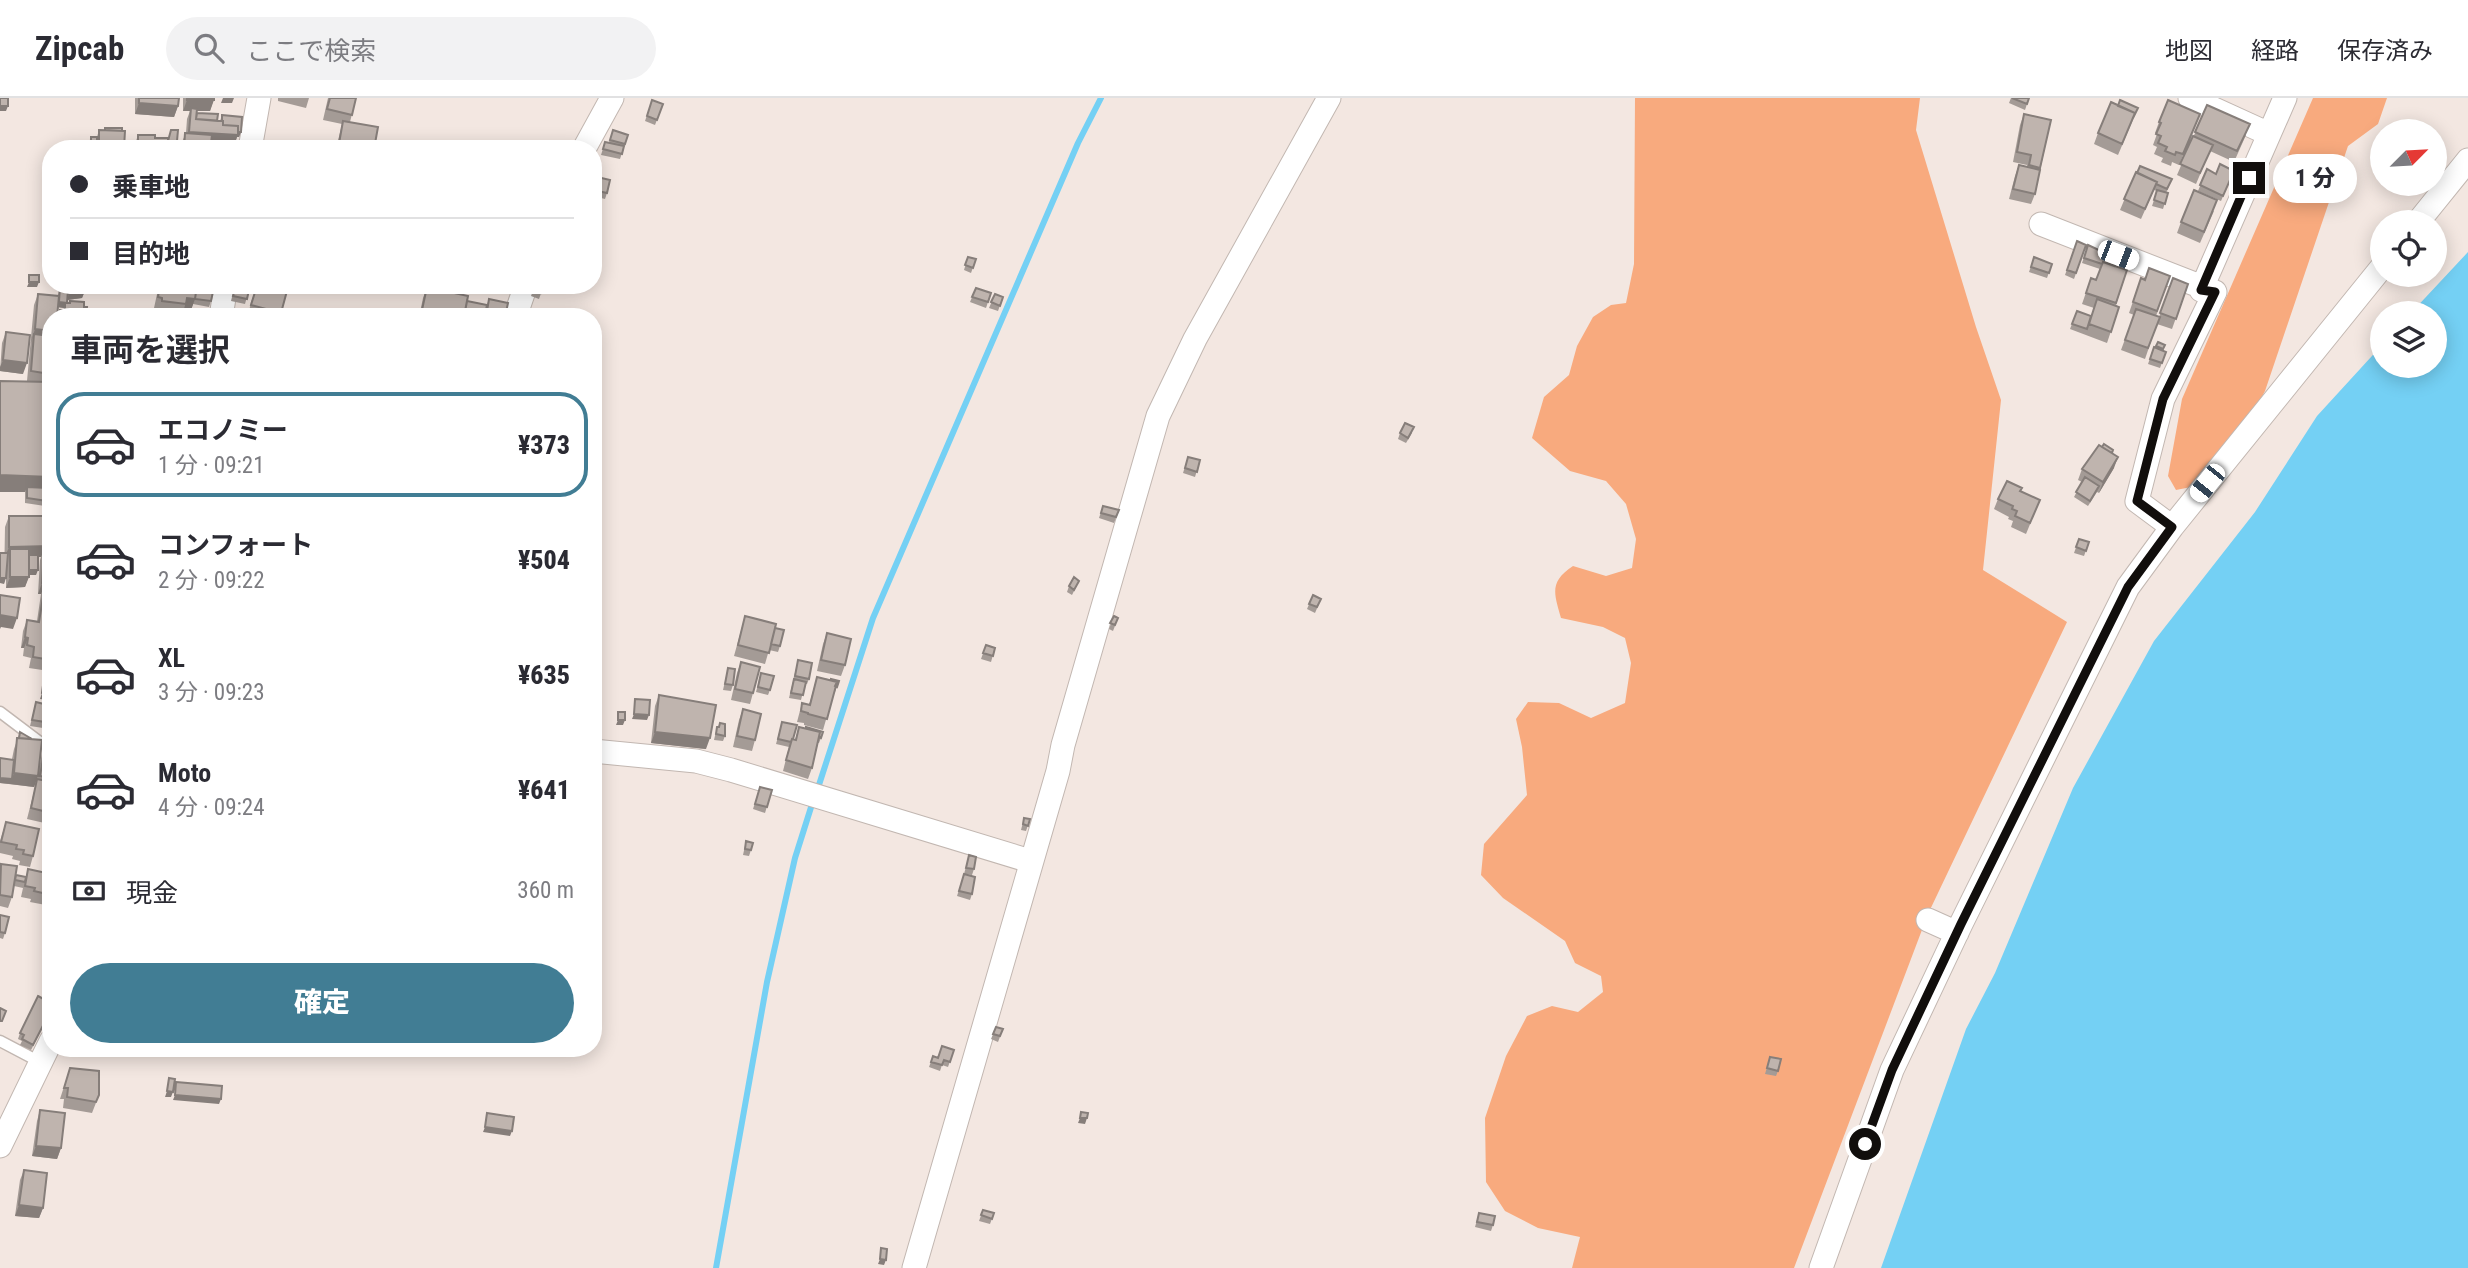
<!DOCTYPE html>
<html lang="ja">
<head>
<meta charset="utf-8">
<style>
  :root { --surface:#fff; --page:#f2f2f3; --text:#2b2b33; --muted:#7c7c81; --line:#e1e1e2; --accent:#417d94 }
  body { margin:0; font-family:"Roboto Condensed","Noto Sans JP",sans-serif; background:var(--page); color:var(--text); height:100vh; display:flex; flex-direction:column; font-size:26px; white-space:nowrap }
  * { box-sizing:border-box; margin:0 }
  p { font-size:23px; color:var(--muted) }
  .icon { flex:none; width:38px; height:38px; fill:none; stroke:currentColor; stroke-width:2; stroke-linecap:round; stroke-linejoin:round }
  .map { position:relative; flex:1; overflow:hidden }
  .details { position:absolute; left:42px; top:210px; width:560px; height:749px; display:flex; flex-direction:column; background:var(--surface); border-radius:28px; box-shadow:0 4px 18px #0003 }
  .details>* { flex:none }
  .hud { position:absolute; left:42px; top:42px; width:560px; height:154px; border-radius:28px; box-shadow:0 4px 18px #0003; display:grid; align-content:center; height:154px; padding:0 28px; background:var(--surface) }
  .needle { width:46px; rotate:66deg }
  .buttons { position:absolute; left:2370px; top:21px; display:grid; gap:14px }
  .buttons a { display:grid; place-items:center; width:77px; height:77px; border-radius:50%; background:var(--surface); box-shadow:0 4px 18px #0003; font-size:35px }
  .end { position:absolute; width:32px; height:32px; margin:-16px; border:9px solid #110e0c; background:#fff; box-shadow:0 0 0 4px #fff }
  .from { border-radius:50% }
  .bubble { position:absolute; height:49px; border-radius:24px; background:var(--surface); box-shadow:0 4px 18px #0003; font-size:23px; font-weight:800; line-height:49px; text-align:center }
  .car { position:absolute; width:21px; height:42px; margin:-21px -10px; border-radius:9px; box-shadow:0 0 5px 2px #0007; background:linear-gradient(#fff 24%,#345 0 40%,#fff 0 76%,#345 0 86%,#fff 0) }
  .hud b { display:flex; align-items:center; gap:24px; height:66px; font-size:26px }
  .hud b+b { border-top:2px solid var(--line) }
  .hud i { width:18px; height:18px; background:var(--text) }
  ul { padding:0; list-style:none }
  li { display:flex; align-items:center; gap:21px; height:105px; margin:0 14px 10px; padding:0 14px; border:4px solid transparent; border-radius:28px }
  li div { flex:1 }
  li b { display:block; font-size:26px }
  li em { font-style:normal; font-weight:800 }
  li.on { border-color:var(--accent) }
  li>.icon { width:63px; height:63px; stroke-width:1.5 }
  h2 { padding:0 28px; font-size:32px; line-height:84px }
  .pay { display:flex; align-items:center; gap:18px; height:77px; padding:0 28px; font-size:26px }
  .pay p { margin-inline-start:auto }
  .primary-button { display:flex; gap:14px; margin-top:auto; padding:14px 28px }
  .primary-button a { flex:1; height:80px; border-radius:42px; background:var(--accent); color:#fff; font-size:28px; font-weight:800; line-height:80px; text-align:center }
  header { display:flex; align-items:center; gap:42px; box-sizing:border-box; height:98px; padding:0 35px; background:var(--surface); border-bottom:2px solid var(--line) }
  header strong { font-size:33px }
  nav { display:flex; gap:38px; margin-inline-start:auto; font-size:24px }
  .search { width:490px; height:63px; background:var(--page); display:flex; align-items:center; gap:18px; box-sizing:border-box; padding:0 24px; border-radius:38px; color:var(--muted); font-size:26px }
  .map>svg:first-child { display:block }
</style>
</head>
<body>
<header>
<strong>Zipcab</strong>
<div class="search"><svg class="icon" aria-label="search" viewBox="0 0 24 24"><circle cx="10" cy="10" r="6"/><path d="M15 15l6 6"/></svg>ここで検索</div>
<nav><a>地図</a><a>経路</a><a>保存済み</a></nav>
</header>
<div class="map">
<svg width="2468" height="1170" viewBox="0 0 2468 1170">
  <rect width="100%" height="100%" fill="#f3e7e1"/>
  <path fill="#f8aa7e" d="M1635 0H1920L1916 32 1976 229 2001 302 1983 472 2067 524 1928 816 1794 1170H1572L1580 1139 1538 1130 1505 1113 1486 1084 1485 1020 1506 958 1527 918 1552 908 1578 914 1603 894 1601 878 1575 865 1565 843 1503 800 1481 777 1484 746 1527 697 1522 649 1516 621 1528 604 1559 605 1591 620 1625 605 1631 565 1625 540 1603 529 1561 520C1554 495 1549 484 1573 468L1606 478 1632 470 1636 441 1626 406 1606 383 1570 373 1532 340 1544 299 1569 277 1577 248 1593 219 1611 207 1626 205 1634 166Z
    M2313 0H2387L2378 26 2348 48 2265 293 2259 304 2191 389 2176 392 2168 378 2182 301Z"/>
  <path fill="#74d0f4" d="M2468 154V1170H1881L1966 931 1995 875 2073 690 2154 543 2255 414 2317 318 2382 247V268H2434V215H2411Z"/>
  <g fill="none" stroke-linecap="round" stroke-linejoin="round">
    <path stroke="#74d0f4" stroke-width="6" d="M817 693 873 520 1078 45 1101 0
      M716 1170 767 884 795 760 813 703"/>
    <g stroke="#c2b7b1" stroke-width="13">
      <path id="lane" d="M0 614 41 645 51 648
        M0 943 40 964"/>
    </g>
    <g stroke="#c2b7b1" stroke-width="25">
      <path id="street" d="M2190 0 2269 36
        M250 51 259 0
        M584 51 612 0
        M2418 124 2468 62
        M2041 126 2215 194
        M221 219 226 187
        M515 219 526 187
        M2172 429 2137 403 2163 301 2215 194 2201 192 2285 0
        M593 653 696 663 731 672 1030 763
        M1928 822 1957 835
        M0 1048 51 943
        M914 1170 1058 673 1063 647 1158 318 1195 241 1329 0
        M1821 1170 1892 972 1961 826 2128 489 2172 429 2382 169"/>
    </g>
    <use href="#lane" stroke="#fff" stroke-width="10"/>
    <use href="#street" stroke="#fff" stroke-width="23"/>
  </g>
  <path fill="#a49b96" d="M135 0H179L178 8 174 19 135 16Z
    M183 0H214L210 13H197V15L217 23H220L222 17 241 34 239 39H237L234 48 216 47V51H181V46L186 35 187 21 190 13H183Z
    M278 0H309L306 10 278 3Z
    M328 0H356L350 24 374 51H336L342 26 323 22Z
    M2011 0H2029L2025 12 2009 5Z
    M652 2 663 6 655 27 645 23Z
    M2207 7 2246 37 2234 64 2210 53 2196 86 2177 77Z
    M2118 8 2138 10 2118 57 2094 46 2098 35Z
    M2024 16 2051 22 2035 96 2031 106 2009 101 2015 78 2019 67 2027 69V67L2013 64 2020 27Z
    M2200 16 2179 67 2172 64 2171 68 2161 64 2163 60 2154 56 2157 49 2153 47 2157 36 2155 35 2159 24Z
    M105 30 125 33 124 51H89V44L91 39H97L99 32H104Z
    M613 32 625 46 620 61 601 57 605 44H609Z
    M138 37 155 40 177 43 175 49H168V50L174 51H136V43Z
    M2207 71 2216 76 2232 78 2221 103 2198 93Z
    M2136 74 2172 81 2166 95H2168L2163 111 2152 108 2157 93 2154 92 2141 121 2120 112Z
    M593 78 607 95 605 101 593 98Z
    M2214 113 2200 145 2177 135 2181 124Z
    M2077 143 2086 147 2074 181 2065 177Z
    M2088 147 2114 168 2127 172 2116 207 2119 209 2107 245 2070 231 2077 213 2091 218 2094 210 2082 206 2091 180 2096 182 2100 171 2082 165Z
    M968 159 976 161 971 175 964 172Z
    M2034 159 2052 166 2047 180 2029 174Z
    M2170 178 2156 218 2159 219 2173 180 2188 186 2172 231 2157 226 2145 261 2121 252 2134 217 2129 215 2141 180 2145 182Z
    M60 187 68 188 84 195 82 200 67 202 66 205H69L70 203 84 209 86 219H58L60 212H63L64 210 57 209 51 219 50 276 47 284H51V395H47V403L45 408 25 405V394H0V283H27L34 207 38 196 58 198Z
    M159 187H201L211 203 209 209 193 206 191 212 184 211 182 216 183 219H151L152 216H156L158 213V211L154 210Z
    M235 187H250L245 206 231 203Z
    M259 187H283L281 215 280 219 248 218 251 204 255 194H256Z
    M535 187H544L539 201 531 198Z
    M427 189 467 203 487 207 489 201 505 219H419L423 200Z
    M976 190 991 195 986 210 970 204Z
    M995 196 1003 199 998 213 989 210Z
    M6 234 23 276 0 273 2 245Z
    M2158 244 2165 247 2163 253 2166 254 2160 270 2148 266 2154 249 2155 250Z
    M1400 335H1412L1406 345 1398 341Z
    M2112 355 2114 370 2099 395 2097 394 2088 408 2074 399 2082 384 2078 382 2082 371Z
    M1188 359 1200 362 1195 379 1183 375Z
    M2020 393 2040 402 2026 436 2011 429 2013 423 2008 421 2009 419 1994 411 1998 401Z
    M1103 408 1119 412 1114 425 1099 420Z
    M9 418H51V569L49 573 29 570 31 560 23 558 24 550H21L23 533 27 522 37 523 41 496H38L40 462 41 459H38L36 477H29L25 489 6 490V476L4 486 5 429Z
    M2079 441 2089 444 2084 458 2074 455Z
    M1079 483 1072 497 1067 494 1069 488Z
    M1313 497 1321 501 1315 515 1307 511Z
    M745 518 780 548 778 554 769 552 765 566 734 558Z
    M1114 518 1118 520 1113 533 1109 531Z
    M827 535 845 567 841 578 817 573 823 546Z
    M986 547 995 550 991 564 981 561Z
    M798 562 809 581 807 586H805L801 602 789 600Z
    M741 564 753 595 750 606 731 602 737 575Z
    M728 570 733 587 731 593 723 592Z
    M761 575 770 592 768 597 756 594Z
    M817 579 839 583 835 594H834L823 632 804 627V625L797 624 802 605 809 607Z
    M659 597 706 651 651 645 655 608Z
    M36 604 45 624 43 630 30 628Z
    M743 611 755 642 752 653 733 649 739 622Z
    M782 624 793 641 795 642 799 629 821 640 819 645H818L812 670 808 681 783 673 789 649 776 646Z
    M717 629 725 638 723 643 714 642Z
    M20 634 38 676 42 655 46 644 51 645V722L49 726 27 721 38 678 34 689 0 685 12 661 14 651Z
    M760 689 772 692 765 715 753 711Z
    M1024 720 1030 721 1026 733 1021 732Z
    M6 724 33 758 30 769 19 767 20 763 12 761 13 758 0 755V743Z
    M746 743 751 752 749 758 743 757Z
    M969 757 974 771 972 777 964 776Z
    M1 766 16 777 26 779 28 771 51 776V808L30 804 31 801 21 799 23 790 14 788 12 799 8 810 0 808V768Z
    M964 776 972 796 970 802 957 798Z
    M51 816V834L46 832Z
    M0 817 5 835 3 841 0 840Z
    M51 905V914L31 952 20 947 22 943 18 941 20 935Z
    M996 929 1003 931 998 944 991 941Z
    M954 952 948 969 942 967 940 973 929 969 933 958 938 960Z
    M1770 959 1778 973 1776 978 1765 976Z
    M70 970 99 997 92 1015 63 1010 64 1001H60Z
    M40 1012 61 1050 57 1061 32 1058 37 1023Z
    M24 1072 43 1110 39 1120 15 1118 20 1082Z
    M983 1112 994 1115 990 1126 979 1123Z
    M1479 1115 1493 1127 1491 1133 1475 1129Z"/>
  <path fill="#867e7a" d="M223 0H234L232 5H221Z
    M187 2H214L210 13H191V10L190 13H183Z
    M139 5 178 8 174 19 135 16Z
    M0 8H8L6 13H0Z
    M189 34H241L239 39H237L234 48 185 44Z
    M168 43H177L175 49 166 48Z
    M138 45H156L154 50H138V47L136 50Z
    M29 184H39L37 189H27Z
    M84 195 82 200 67 202 69 196Z
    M187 200 195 201 191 212 184 211Z
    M59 204 67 205 64 210 57 209Z
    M35 231 51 233V244L34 236 30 247Z
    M3 262 27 265 23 276 0 273V269Z
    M2118 359 2114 370 2099 395 2103 384Z
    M0 377 51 379V395H27V389L25 394H0Z
    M51 448V459L44 452 41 459H27L10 451 7 459H5L9 449Z
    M27 472H38L36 477H25Z
    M10 479H29L25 489 6 490Z
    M0 480H6L4 486 0 485Z
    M42 485 51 486V497L45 487 41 496H38Z
    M0 517 17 520 13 531 1 529 0 531Z
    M25 539 28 540 24 550H21Z
    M42 595 49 596 47 602 40 601Z
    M634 616 649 617 647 622 632 621Z
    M618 622H625L623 627H616Z
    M655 634 710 640 706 651 651 645Z
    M14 675 38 678 34 689 10 686Z
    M0 680 12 681 10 686 0 685Z
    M167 993 173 994 171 999H165Z
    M175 997 221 1001 219 1006 173 1002Z
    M1080 1020H1087L1085 1026 1078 1025Z
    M485 1029 512 1033 510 1038 483 1034Z
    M36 1048 61 1050 57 1061 32 1058Z
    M19 1107 43 1110 39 1120 15 1118Z
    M880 1161 886 1162 884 1167 878 1166Z"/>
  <path fill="#bfb4ae" stroke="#867e7a" stroke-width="2" d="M0 0H8V8H0Z
    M139 0H179L178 8 139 5Z
    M187 0H214V2H187Z
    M330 0H356L352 17 327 11Z
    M2012 0H2029L2027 6Z
    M652 2 663 6 657 22 647 18Z
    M2120 2 2138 10 2133 20 2135 15 2118 8Z
    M2168 2 2200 16 2183 56 2176 54 2175 57 2165 53 2167 49 2158 45 2161 38 2156 36 2161 25 2159 24Z
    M2111 4 2135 15 2122 46 2098 35Z
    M2207 7 2250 26 2237 53 2195 34Z
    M191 10 197 11 196 21 223 23V27L238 28V37L189 34Z
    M197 15 218 16 217 23 196 21Z
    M2024 16 2051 22 2040 70 2029 67 2031 57 2017 54Z
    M222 17 242 19 241 34H238V28L223 27V23H222Z
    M343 23 378 29 374 51H338Z
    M105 30H122V33L105 32Z
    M99 32 125 33 124 50 121 49V51H99Z
    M171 32H178L177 43H168Z
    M613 32 628 37 625 46 610 42Z
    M185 35 212 37 211 45H216V51H184Z
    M138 37H155V40H168V50L174 51H164V49H160V51H148V50H156V45H138Z
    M2193 38 2213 47 2200 75 2180 66Z
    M91 39H97V50H91Z
    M605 44 624 48 622 56 603 51Z
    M138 47H147V51H138Z
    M2220 66 2234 73 2223 98 2200 87 2207 71 2216 76Z
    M2019 67 2040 72 2035 96 2013 91Z
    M2140 68 2172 81 2167 91 2156 86 2157 84 2137 75Z
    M2136 74 2157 84 2145 111 2124 101Z
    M593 78 610 82 607 95 593 92Z
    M2157 92 2168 95 2165 106 2154 102Z
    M2194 92 2217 102 2204 134 2181 124Z
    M2077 143 2086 147 2076 175 2067 172Z
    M2088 147 2116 160 2114 168 2103 164 2102 166 2084 160Z
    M968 159 976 161 973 170 965 167Z
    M2034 159 2052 166 2049 175 2031 169Z
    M2103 164 2127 172 2116 205 2086 195 2091 180 2096 182Z
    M2149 170 2170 178 2157 213 2133 204 2141 180 2145 182Z
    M29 177H39V184H29Z
    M2173 180 2188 186 2176 221 2160 215Z
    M60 187H68V188L84 187V195L69 196 68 192 67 205 59 204Z
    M160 187H197L195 201 187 200 186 206 162 203V200L158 199Z
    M197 187 214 189 211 203 195 201Z
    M236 187H250L247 201 233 198Z
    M259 187H283L288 189 281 215 251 207 255 194H258Z
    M535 187H544L541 195 533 192Z
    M427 189 468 198 464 219H452L422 212Z
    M976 190 991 195 988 204 972 199Z
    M38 196 59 198 57 219H51V233L35 231Z
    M995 196 1003 199 1000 208 991 204Z
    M489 201 508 205 505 219H486Z
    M2097 201 2119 209 2111 234 2089 226Z
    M70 203 84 204V209H87L86 219H60V212H65V205H70Z
    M467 203 487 207 485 217 465 213Z
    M2136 211 2160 219 2148 250 2125 242Z
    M2077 213 2091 218 2087 231 2072 226Z
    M157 214 184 216 183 219H152V216L157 217Z
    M6 234 30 237 27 265 3 262Z
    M34 236 51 238 50 276 31 273Z
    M2158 244 2165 247 2163 251 2156 248Z
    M2154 249 2166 254 2162 265 2150 261Z
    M0 283 51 284V379L0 377Z
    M1405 325 1414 329 1408 340 1400 335Z
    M2104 346 2113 352 2112 355 2102 349Z
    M2099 347 2118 359 2103 384 2082 371Z
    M1188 359 1200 362 1197 374 1185 370Z
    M2085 379 2099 388 2090 403 2076 394Z
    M2007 383 2022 390 2020 393 2040 402 2030 425 2015 418 2017 413 2012 411 2013 408 1998 401Z
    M27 389 48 390 47 403 27 400Z
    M1103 408 1119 412 1116 419 1101 415Z
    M9 418H51V448L9 449Z
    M2079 441 2089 444 2086 453 2076 449Z
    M10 451H29V479H10Z
    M44 452H51V486L42 485Z
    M0 455H8L6 480H0Z
    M29 457H38V472H29Z
    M1074 479 1079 483 1074 492 1069 488Z
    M45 487 51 488V562L33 559 34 549 27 547 28 540 25 539 27 522 39 524Z
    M0 497 20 500 17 520 0 517Z
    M1313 497 1321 501 1317 509 1309 506Z
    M745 518 776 526 769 555 738 547Z
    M1114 518 1118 520 1115 527 1110 525Z
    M775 530 784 532 780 548 771 546Z
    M827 535 851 541 845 567 821 562Z
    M986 547 995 550 993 558 983 555Z
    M798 562 812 565 809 581 795 578Z
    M741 564 760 569 753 595 735 591Z
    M728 570 735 571 733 587 725 586Z
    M761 575 774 578 770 592 758 589Z
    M817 579 837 584 827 621 808 616V615L801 613 802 605 810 607Z
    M44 580 51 581 49 596 42 595Z
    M794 581 806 584 803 597 791 595Z
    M831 581 839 583 837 589 835 588 837 584 831 582Z
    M659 597 716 607 710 640 655 634Z
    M635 601 650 602 649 617 634 616Z
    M36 604 48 607 45 624 32 622Z
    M743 611 761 616 755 642 737 638Z
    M618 614H625V622H618Z
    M782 624 797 627 793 641H792L791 644 778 641Z
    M720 625 725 626V638L716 636 717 629H719Z
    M799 629 820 634 812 670 786 662 792 641 796 642Z
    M806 629 823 634 821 640 819 639 820 634 806 630Z
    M20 634 32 641 19 640Z
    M17 640 42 642 38 678 14 675Z
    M46 644 51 645V680L40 678Z
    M0 660 14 662 12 681 0 680Z
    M37 681 51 684V715L31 710Z
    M760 689 772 692 767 709 755 706Z
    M1024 720 1030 721 1028 728 1023 726Z
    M6 724 39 731 33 758 23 756 24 752 16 751 17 747 1 744Z
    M746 743 753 745 751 752 745 751Z
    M969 757 976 759 974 771 966 770Z
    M1 766 17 768 12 799 0 797Z
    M28 771 51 776V797L34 793 35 790 25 788Z
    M964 776 975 779 972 796 959 793Z
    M16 777 26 779 25 784 15 782Z
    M0 817 9 819 5 835 0 834Z
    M38 898 51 905V912L33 947 22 941 24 937 20 935Z
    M0 910 6 913 2 923H0Z
    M996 929 1003 931 1000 938 993 936Z
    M942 948 954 952 950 964 944 962 942 967 931 964 933 958 938 960Z
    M1770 959 1781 961 1778 973 1767 970Z
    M70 970 99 973V997L96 1004 67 999 68 990H64Z
    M169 980 175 981 173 994 167 993Z
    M176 984 222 988 221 1001 175 997Z
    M40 1012 65 1015 61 1050 36 1048Z
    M1081 1014 1088 1015 1087 1020H1080Z
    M487 1015 514 1019 512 1033 485 1029Z
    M24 1072 47 1075 43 1110 19 1107Z
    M983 1112 994 1115 992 1121 981 1117Z
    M1479 1115 1495 1118 1493 1127 1477 1124Z
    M881 1150 887 1151 886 1162 880 1161Z"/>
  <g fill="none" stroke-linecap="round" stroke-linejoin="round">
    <path stroke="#110e0c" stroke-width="9" d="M1865 1046 1892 972 1961 826 2128 489 2172 429 2137 403 2163 301 2215 194 2201 192 2249 80"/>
  </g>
</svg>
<div class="buttons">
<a><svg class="needle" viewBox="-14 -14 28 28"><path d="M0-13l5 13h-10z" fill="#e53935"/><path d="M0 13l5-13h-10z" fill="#7c7c81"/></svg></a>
<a><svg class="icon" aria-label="locate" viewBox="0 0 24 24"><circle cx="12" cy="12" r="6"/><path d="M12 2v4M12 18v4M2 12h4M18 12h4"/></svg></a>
<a><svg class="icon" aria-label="layers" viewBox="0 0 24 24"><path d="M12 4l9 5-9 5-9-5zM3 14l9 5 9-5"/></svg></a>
</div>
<i class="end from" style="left:1865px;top:1046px"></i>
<i class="end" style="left:2249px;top:80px"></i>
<div class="bubble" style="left:2273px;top:56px;width:84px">1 分</div>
<i class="car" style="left:2118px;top:157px;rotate:111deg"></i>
<i class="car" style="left:2207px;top:385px;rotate:219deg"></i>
<div class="hud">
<b><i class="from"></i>乗車地</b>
<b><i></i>目的地</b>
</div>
<section class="details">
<h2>車両を選択</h2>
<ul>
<li class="on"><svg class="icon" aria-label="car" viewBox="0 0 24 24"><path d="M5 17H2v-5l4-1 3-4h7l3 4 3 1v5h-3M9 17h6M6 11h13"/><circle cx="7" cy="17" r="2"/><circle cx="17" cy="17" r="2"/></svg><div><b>エコノミー</b><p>1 分 · 09:21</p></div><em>¥373</em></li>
<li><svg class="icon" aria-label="car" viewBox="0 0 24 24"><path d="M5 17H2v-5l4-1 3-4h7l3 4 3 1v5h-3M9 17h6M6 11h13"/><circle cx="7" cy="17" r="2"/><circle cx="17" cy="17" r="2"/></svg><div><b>コンフォート</b><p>2 分 · 09:22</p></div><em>¥504</em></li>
<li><svg class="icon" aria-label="car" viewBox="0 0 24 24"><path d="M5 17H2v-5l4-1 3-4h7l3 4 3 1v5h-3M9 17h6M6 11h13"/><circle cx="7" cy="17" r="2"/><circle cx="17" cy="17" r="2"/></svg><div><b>XL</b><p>3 分 · 09:23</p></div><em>¥635</em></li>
<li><svg class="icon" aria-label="car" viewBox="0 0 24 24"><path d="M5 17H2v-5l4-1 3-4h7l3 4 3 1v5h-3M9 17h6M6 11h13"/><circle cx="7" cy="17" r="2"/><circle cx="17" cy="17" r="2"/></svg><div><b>Moto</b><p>4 分 · 09:24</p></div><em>¥641</em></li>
</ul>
<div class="pay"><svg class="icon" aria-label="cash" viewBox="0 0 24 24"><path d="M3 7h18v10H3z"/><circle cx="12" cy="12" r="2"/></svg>現金<p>360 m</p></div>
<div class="primary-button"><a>確定</a></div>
</section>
</div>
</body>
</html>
